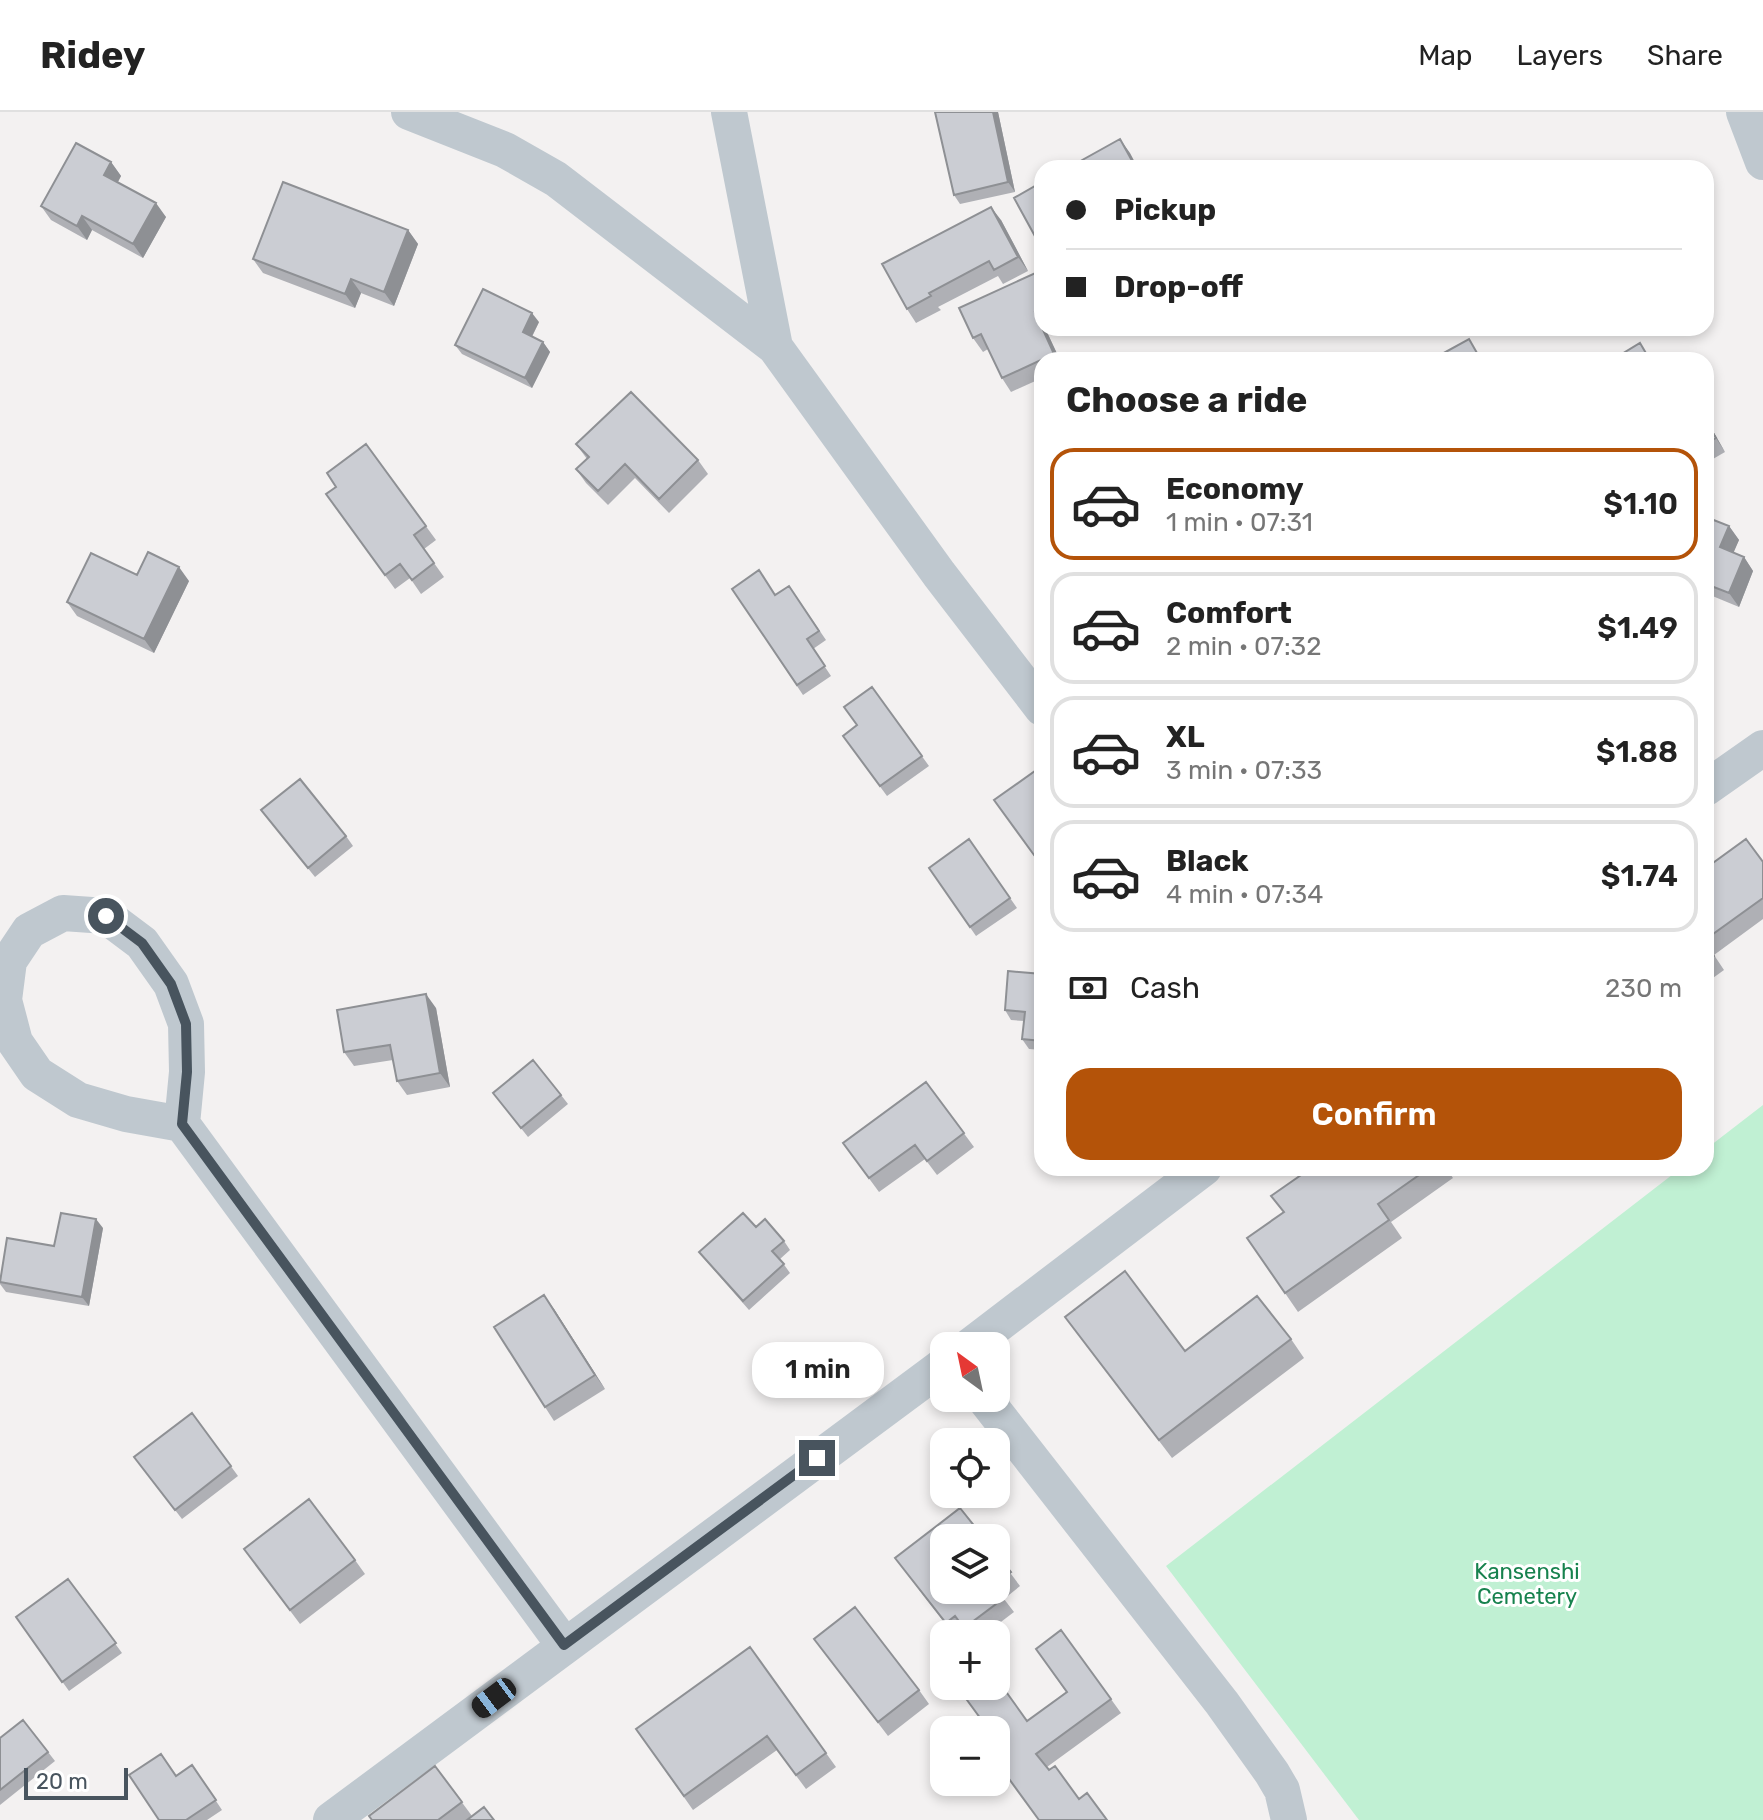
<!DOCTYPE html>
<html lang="en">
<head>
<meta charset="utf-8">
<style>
  :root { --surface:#fff; --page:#f6f6f6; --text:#222; --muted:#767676; --line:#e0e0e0; --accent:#b45309 }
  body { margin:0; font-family:Rubik,sans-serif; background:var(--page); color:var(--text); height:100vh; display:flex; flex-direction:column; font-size:30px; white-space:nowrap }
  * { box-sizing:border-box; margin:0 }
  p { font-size:26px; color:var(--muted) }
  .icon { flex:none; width:44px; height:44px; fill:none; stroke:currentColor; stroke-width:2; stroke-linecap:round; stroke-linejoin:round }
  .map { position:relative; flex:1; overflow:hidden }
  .side { position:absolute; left:1034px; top:240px; width:680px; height:824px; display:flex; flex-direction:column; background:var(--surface); border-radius:24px; box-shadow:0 4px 12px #0003 }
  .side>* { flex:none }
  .banner { position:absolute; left:1034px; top:48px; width:680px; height:176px; border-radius:24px; box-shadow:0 4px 12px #0003; display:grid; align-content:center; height:176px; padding:0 32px; background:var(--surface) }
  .needle { width:52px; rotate:327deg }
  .buttons { position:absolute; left:930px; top:1220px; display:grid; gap:16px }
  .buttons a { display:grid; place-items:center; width:80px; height:80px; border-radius:16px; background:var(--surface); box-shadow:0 4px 12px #0003; font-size:40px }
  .scale { position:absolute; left:24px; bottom:20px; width:104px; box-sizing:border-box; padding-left:8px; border:4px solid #48545e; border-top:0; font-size:22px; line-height:28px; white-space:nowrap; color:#48545e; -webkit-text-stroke:6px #fff; paint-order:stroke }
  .end { position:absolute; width:36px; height:36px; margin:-18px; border:10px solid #48545e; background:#fff; box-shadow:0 0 0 4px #fff }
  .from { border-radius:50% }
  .bubble { position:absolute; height:56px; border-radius:24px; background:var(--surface); box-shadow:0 4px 12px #0003; font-size:26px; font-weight:600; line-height:56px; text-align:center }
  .car { position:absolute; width:24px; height:48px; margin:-24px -12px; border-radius:10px; box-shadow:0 0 6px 2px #0007; background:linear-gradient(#222 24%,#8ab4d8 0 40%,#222 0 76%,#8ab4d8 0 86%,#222 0) }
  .banner b { display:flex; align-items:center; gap:28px; height:76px; font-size:30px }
  .banner b+b { border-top:2px solid var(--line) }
  .banner i { width:20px; height:20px; background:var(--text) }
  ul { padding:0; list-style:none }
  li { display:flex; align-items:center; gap:24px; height:112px; margin:0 16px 12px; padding:0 16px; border:4px solid var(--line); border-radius:24px }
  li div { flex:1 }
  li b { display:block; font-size:30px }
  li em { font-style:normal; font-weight:600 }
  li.current { border-color:var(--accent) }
  li>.icon { width:72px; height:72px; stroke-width:1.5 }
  h2 { padding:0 32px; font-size:36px; line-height:96px }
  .pay { display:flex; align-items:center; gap:20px; height:88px; padding:0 32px; font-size:30px }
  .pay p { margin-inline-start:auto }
  .action { display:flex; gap:16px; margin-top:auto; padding:16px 32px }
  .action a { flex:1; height:92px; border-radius:24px; background:var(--accent); color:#fff; font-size:32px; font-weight:600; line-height:92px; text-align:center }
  header { display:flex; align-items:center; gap:48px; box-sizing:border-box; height:112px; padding:0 40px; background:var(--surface); border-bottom:2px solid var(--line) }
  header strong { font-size:38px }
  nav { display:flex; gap:44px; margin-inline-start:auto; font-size:28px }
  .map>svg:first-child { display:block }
</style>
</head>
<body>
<header>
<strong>Ridey</strong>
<nav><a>Map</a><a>Layers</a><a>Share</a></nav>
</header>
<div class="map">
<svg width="1763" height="1708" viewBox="0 0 1763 1708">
  <rect width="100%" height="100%" fill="#f3f1f1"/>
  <path fill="#c0f0d3" d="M1763 993V1708H1359L1166 1454 1681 1056H1706V1037Z"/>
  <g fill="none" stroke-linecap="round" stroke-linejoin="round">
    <path stroke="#bfc8cf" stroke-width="36" d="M409 0 505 38 556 67 775 235 939 462 1042 596
      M729 0 775 235
      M1744 0 1763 50
      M1706 676 1763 636
      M182 1012 126 1002 78 988 37 962 15 930 4 888 9 849 29 819 63 801 106 804 142 831 171 872 186 912 187 960 182 1012 564 1533
      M970 1234 1204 1056
      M984 1286 1222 1591 1272 1661 1282 1678 1289 1708
      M331 1708 944 1253"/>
  </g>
  <path fill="#afb0b5" d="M998 0 1015 80 960 92 954 83Z
    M111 50 121 64 118 70 166 105 143 146 92 118 87 128 51 108 41 94Z
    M1001 108 1028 159 1003 172 998 164 938 195 941 198 916 211 907 197Z
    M408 118 418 132 394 194 361 181 355 196 263 161 253 147Z
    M1042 158V216H1045L1060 248H1042V266L1011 280 1002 266 988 237 983 240 973 226Z
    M539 210 532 225 543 230 550 240 532 276 462 242 455 233Z
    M1706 307 1725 340 1706 351Z
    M366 332 436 428 424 437 444 465 421 482 410 466 395 477 326 382 336 375Z
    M576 332 698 348 708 362 669 401 635 366 608 393 586 371 576 357 587 347Z
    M1706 405 1729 414 1739 428 1733 440 1744 445 1753 459 1739 495 1710 483 1706 492Z
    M137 463 189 469 154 541 77 504 67 490Z
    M789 474 826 528 813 537 831 564 803 583 732 477 775 483Z
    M872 575 929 654 887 684 843 624 857 614Z
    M1042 654V752L1041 753 994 688Z
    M261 698 346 724 353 734 315 765Z
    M969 727 1017 796 976 824 929 756Z
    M1763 750V807L1714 843 1724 858 1706 871V756Z
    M1042 862V938L1029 937 1022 927 1024 909 1011 908 1005 898Z
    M436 896 450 975 407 983 397 969 393 948 354 954 344 940Z
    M926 970 974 1035 937 1063 925 1047 879 1080 843 1031Z
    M493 981 561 983 568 992 528 1025Z
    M1296 1056H1446L1453 1066 1391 1110 1402 1126 1298 1200 1247 1126 1283 1101 1301 1063Z
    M756 1115 784 1129 790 1138 780 1147 790 1161 749 1198 706 1149 699 1140Z
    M103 1116 89 1194 6 1180 0 1172V1164L54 1134Z
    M554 1197 605 1277 554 1309 545 1295Z
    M1065 1205 1185 1239 1291 1227 1304 1246 1172 1346Z
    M192 1301 238 1364 182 1407 141 1354Z
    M944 1426 996 1478V1442L1020 1474 1004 1487 1014 1500 985 1522H967L964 1518 959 1522H953L895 1446Z
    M244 1437 355 1448 365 1462 300 1512Z
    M68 1467 122 1541 69 1579 16 1505Z
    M1061 1518 1121 1601 1047 1655 1049 1658 1055 1654 1079 1687 1087 1681 1107 1708H1039L996 1650V1618H980L985 1614 967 1588 987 1574H996L997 1567 1027 1609 1066 1580 1036 1537Z
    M814 1527 919 1578 929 1592 888 1624Z
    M750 1535 836 1655 806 1677 777 1638 693 1698 636 1617Z
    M0 1626 48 1640 55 1649 0 1693Z
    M192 1653 222 1698 207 1708H159L176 1663Z
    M435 1654 472 1704 466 1708H372Z"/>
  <path fill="#8e9094" d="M993 0H998L1015 80 1008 70Z
    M1120 27 1130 41 1138 56H1136Z
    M111 50 121 64 114 77 104 63Z
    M156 91 166 105 143 146 133 132Z
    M991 95 1001 108 1028 159 1018 145Z
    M82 104 92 118 87 128 77 114Z
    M408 118 418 132 394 194 384 180Z
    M351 167 361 181 355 196 345 182Z
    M1035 200 1042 211V216H1045L1060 248H1058L1054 242Z
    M532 201 539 210 529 230 523 220Z
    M543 230 550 240 532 276 525 266Z
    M1706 307 1725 340 1716 326 1706 310Z
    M1729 414 1739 428 1730 449 1720 435Z
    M1744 445 1753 459 1739 495 1729 481Z
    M179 455 189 469 154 541 144 527Z
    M1706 478 1710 483 1706 492Z
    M426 882 436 896 450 975 440 961Z
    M96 1107 103 1116 89 1194 82 1185Z
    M544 1183 554 1197 605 1277 595 1263Z"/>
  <path fill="#cbcdd3" stroke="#8e9094" stroke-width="2" d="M935 0H993L1008 70 954 83Z
    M1120 27 1136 56H1068Z
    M76 31 111 50 104 63 156 91 133 132 82 104 77 114 41 94Z
    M283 70 408 118 384 180 351 167 345 182 253 147Z
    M1042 70V137L1014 86Z
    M991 95 1018 145 994 158 989 149 929 181 931 184 907 197 882 152Z
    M1042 158V197L1035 200 1054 242 1002 266 981 222 973 226 959 196Z
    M483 177 532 201 523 220 543 230 525 266 455 233Z
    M1469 227 1481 248H1431Z
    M1640 231 1650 248H1612Z
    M631 280 698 348 659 387 625 352 598 379 576 357 589 345 576 332Z
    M1706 310 1716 326 1706 332Z
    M366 332 426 414 414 423 434 451 412 468 400 452 385 463 326 382 336 375 327 361Z
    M1706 405 1729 414 1720 435 1744 445 1729 481 1706 472Z
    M148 440 179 455 144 527 67 490 91 441 137 463Z
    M759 458 775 483 789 474 819 519 807 527 825 554 797 573 732 477Z
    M872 575 922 644 880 674 843 624 857 613 844 595Z
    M1042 654V738L1034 743 994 688Z
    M300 667 346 724 308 756 261 698Z
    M969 727 1010 786 970 815 929 756Z
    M1746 727 1763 750V786L1706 827V756Z
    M1706 832 1714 844 1706 850Z
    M1008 859 1042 862V929L1022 927 1025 900 1005 898Z
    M426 882 440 961 397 969 390 933 344 940 337 898Z
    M533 948 561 983 521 1016 493 981Z
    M926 970 964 1021 927 1049 915 1033 869 1066 843 1031Z
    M1296 1056H1429L1378 1092 1389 1108 1285 1181 1247 1126 1284 1100 1271 1084 1301 1063Z
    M61 1101 96 1107 82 1185 0 1170 7 1126 54 1134Z
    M743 1101 756 1115 765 1107 784 1129 772 1139 784 1152 743 1189 699 1140Z
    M1125 1159 1185 1239 1257 1184 1291 1227 1159 1328 1065 1205Z
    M544 1183 595 1263 545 1295 494 1215Z
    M192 1301 231 1354 175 1398 134 1345Z
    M309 1387 355 1448 290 1498 244 1437Z
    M960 1396 984 1426H944V1478H996V1476L1004 1486 964 1516 955 1504 946 1511 895 1446Z
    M996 1442 1011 1460 996 1471Z
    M68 1467 116 1531 62 1570 16 1505Z
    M855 1495 919 1578 878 1610 814 1527Z
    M1061 1518 1111 1587 1036 1642 1049 1658 1055 1654 1079 1687 1087 1681 1107 1708H1039L996 1649V1618H980L986 1614 967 1588 987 1574H996L997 1567 1027 1609 1067 1580 1036 1537Z
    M750 1535 826 1641 796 1663 767 1624 684 1684 636 1617Z
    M23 1608 48 1640 0 1678V1626Z
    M161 1642 176 1664 192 1653 216 1688 186 1708H159L129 1663Z
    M435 1654 462 1690 438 1708H372L369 1704Z
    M484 1695 494 1708H467Z"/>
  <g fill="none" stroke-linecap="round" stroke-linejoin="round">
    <path stroke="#48545e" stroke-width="10" d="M106 804 142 831 171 872 186 912 187 960 182 1012 564 1533 817 1346"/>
  </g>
  <g text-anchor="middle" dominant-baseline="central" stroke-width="6" stroke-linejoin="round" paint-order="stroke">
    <g font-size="22" fill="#17824e" stroke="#fff">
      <text x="1527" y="1459">Kansenshi<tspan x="1527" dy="25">Cemetery</tspan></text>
    </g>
  </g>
</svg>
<div class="buttons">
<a><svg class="needle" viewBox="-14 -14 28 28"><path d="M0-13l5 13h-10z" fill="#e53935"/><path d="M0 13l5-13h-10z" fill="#767676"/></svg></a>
<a><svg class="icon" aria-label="locate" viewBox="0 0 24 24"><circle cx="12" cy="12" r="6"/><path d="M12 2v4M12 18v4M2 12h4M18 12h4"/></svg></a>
<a><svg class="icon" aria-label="layers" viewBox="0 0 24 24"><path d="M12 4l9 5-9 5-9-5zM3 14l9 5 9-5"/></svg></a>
<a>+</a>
<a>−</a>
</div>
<div class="scale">20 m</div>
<i class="end from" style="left:106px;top:804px"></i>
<i class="end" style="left:817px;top:1346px"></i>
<div class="bubble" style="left:752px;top:1230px;width:132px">1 min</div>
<i class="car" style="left:494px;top:1586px;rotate:233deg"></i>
<div class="banner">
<b><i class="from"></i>Pickup</b>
<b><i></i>Drop-off</b>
</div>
<section class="side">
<h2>Choose a ride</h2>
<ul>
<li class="current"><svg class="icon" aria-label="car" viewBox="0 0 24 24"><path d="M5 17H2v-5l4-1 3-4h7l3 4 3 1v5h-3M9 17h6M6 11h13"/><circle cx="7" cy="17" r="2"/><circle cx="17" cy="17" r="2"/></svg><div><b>Economy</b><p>1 min · 07:31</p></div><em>$1.10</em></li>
<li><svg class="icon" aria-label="car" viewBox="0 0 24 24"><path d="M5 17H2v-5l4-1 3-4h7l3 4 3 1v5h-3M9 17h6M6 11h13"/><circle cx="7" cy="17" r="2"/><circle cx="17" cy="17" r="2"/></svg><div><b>Comfort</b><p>2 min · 07:32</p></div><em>$1.49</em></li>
<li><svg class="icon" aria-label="car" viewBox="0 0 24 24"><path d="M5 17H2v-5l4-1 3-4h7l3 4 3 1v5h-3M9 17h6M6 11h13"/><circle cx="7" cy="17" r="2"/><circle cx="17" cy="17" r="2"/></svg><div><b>XL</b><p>3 min · 07:33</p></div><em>$1.88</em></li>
<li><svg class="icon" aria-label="car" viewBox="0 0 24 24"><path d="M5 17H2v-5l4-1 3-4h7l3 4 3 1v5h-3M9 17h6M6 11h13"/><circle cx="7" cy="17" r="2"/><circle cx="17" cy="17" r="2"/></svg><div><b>Black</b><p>4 min · 07:34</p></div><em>$1.74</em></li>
</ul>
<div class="pay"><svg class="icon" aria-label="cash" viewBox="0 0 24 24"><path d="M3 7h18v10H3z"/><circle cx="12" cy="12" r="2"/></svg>Cash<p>230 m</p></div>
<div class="action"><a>Confirm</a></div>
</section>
</div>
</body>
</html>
